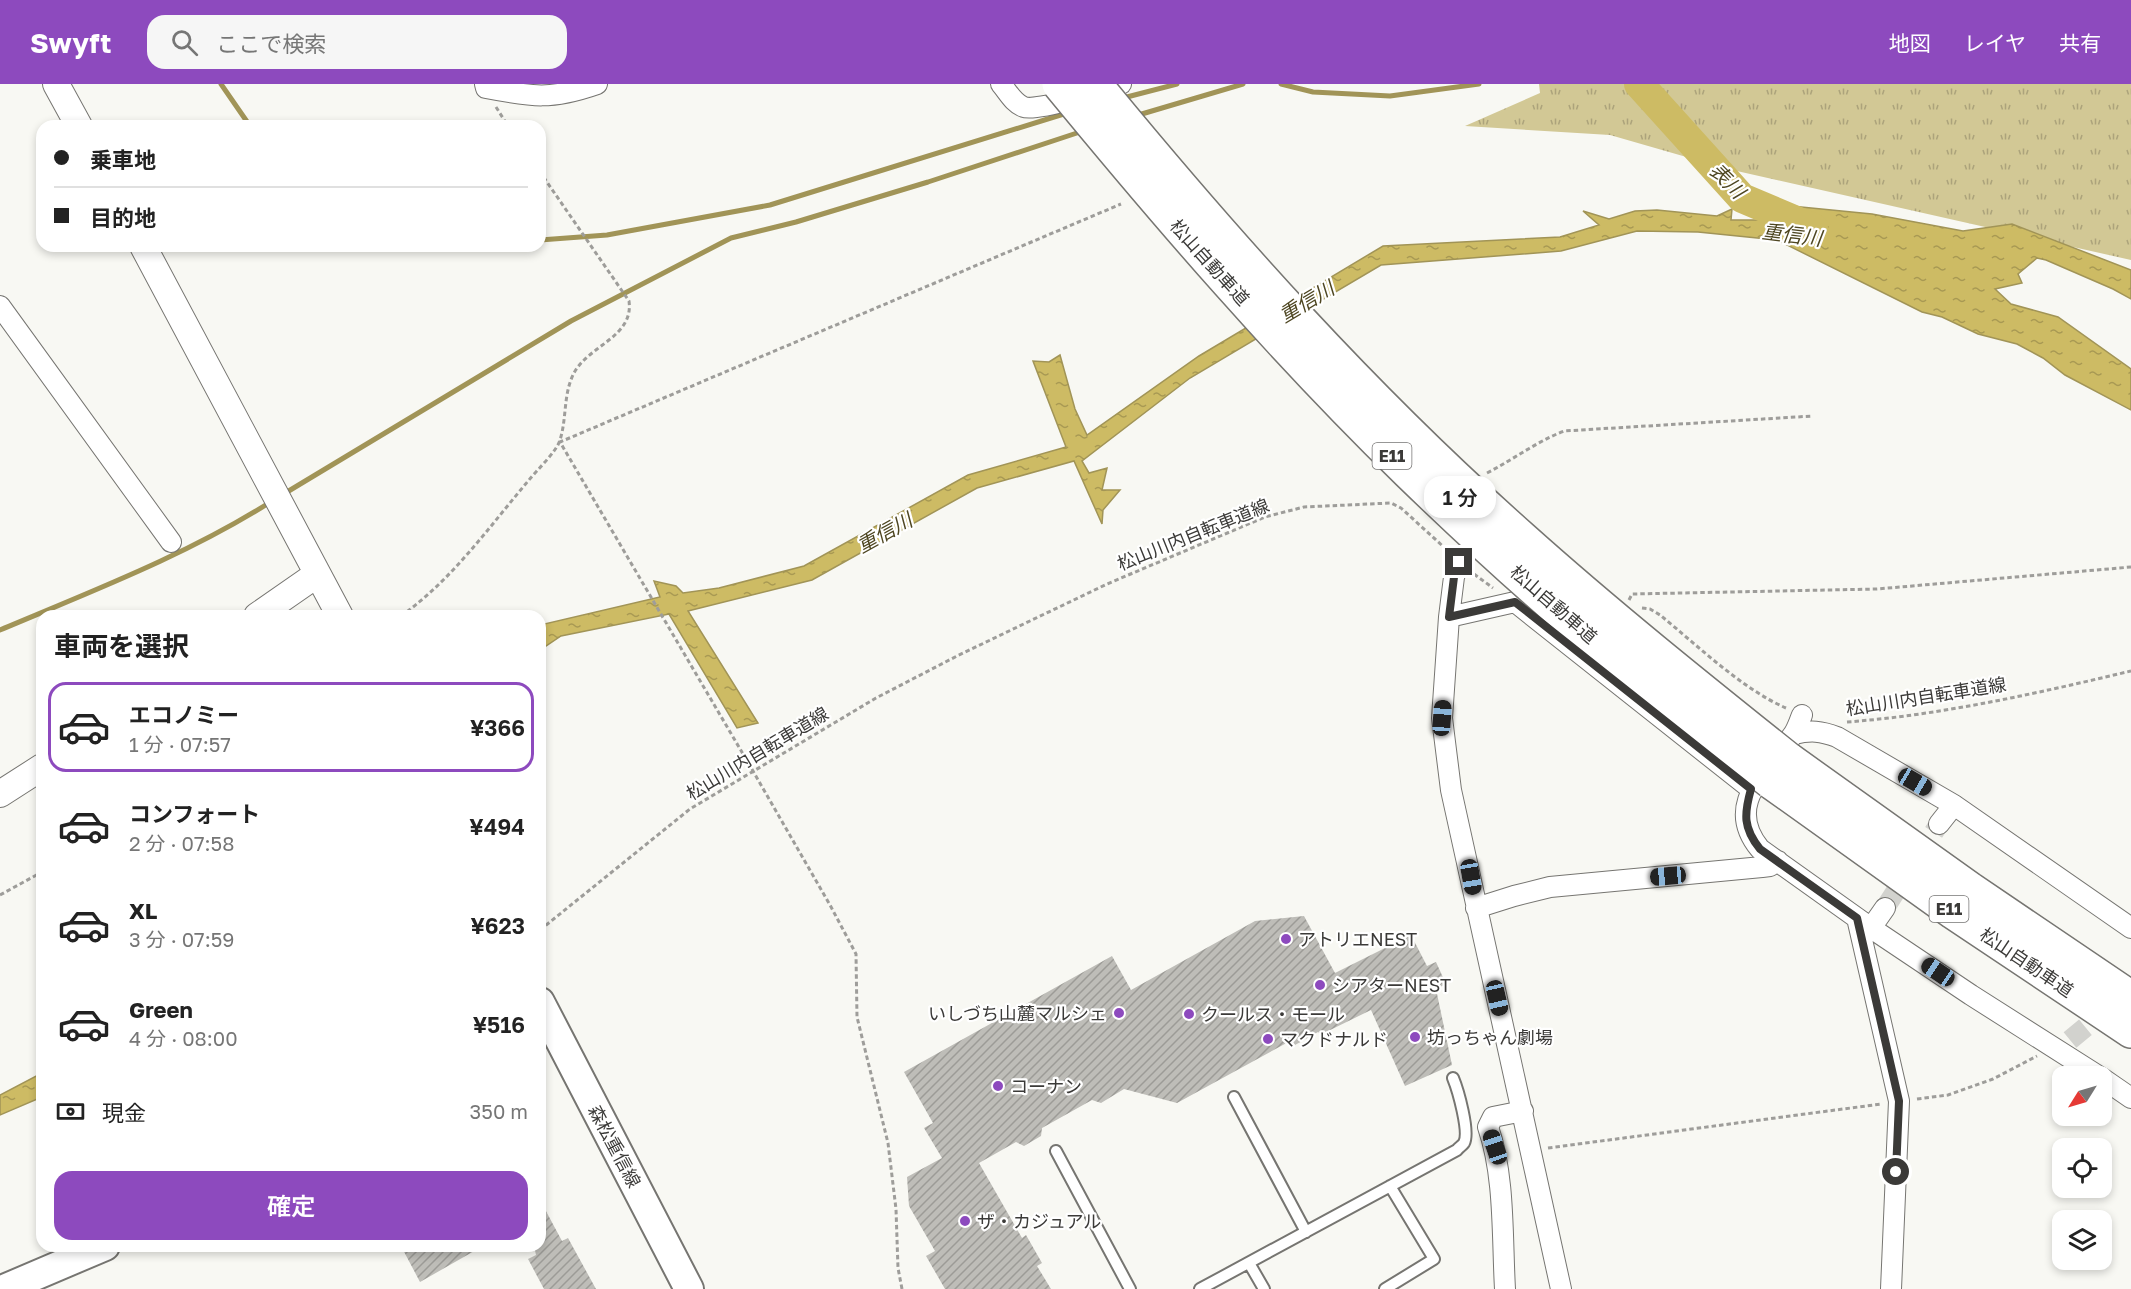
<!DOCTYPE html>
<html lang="ja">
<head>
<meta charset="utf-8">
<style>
  :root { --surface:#fff; --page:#f6f6f6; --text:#222; --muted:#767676; --line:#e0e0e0; --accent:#8d4abe }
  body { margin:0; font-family:"Golos Text","Noto Sans JP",sans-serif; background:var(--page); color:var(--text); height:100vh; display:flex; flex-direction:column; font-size:22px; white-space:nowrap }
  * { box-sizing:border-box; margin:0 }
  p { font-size:20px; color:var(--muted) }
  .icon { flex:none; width:33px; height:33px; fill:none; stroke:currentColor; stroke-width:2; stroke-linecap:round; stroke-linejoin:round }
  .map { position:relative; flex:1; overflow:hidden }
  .details { position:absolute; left:36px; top:526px; width:510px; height:642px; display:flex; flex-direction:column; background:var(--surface); border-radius:18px; box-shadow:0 3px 9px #0003 }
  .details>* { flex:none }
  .guide { position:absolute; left:36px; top:36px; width:510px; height:132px; border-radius:18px; box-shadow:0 3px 9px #0003; display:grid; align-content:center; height:132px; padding:0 18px; background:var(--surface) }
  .needle { width:39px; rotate:233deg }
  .tools { position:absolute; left:2052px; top:982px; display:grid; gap:12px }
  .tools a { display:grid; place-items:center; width:60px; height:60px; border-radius:12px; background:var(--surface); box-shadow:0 3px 9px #0003; font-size:30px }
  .end { position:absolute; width:27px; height:27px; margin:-14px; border:8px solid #3b3a38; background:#fff; box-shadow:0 0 0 3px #fff }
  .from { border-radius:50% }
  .bubble { position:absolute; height:42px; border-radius:18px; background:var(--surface); box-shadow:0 3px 9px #0003; font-size:20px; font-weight:600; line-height:42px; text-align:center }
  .car { position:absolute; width:18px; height:36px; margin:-18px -9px; border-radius:8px; box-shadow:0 0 4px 2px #0007; background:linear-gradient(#222 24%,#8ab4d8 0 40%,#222 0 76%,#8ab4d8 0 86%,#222 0) }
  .guide b { display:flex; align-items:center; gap:21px; height:57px; font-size:22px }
  .guide b+b { border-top:2px solid var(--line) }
  .guide i { width:15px; height:15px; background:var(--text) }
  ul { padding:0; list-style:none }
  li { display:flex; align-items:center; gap:18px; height:90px; margin:0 12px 9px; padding:0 6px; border:3px solid transparent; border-radius:18px }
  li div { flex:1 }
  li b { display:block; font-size:22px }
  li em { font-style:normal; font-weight:600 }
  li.current { border-color:var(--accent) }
  li>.icon { width:54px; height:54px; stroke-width:1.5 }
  h2 { padding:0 18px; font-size:27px; line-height:72px }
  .pay { display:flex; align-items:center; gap:15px; height:66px; padding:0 18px; font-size:22px }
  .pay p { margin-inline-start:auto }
  .primary-button { display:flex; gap:12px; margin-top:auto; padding:12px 18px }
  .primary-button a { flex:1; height:69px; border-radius:18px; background:var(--accent); color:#fff; font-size:24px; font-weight:600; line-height:69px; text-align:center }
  header { display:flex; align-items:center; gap:36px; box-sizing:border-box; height:84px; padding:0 30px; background:var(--accent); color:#fff }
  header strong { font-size:28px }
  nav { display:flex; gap:33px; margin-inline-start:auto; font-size:21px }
  .search { width:420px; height:54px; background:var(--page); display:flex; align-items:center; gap:15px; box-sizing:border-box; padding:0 21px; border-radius:18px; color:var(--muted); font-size:22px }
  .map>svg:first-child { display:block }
</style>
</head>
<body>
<header>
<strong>Swyft</strong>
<div class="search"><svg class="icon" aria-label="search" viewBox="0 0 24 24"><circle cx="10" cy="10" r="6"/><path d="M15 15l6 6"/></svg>ここで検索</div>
<nav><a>地図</a><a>レイヤ</a><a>共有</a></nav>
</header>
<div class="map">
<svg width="2131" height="1205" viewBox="0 0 2131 1205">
  <defs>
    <pattern id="grass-tufts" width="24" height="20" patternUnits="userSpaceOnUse" patternTransform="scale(1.5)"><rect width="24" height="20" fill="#d2c895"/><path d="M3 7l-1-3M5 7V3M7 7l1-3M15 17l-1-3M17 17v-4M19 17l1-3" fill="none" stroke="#aca37b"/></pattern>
    <pattern id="water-ripples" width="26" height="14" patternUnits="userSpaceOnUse" patternTransform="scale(1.5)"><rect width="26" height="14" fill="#cdbb64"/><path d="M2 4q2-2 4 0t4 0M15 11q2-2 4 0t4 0" fill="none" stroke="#a89953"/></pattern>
    <pattern id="building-hatch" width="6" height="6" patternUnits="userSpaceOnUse" patternTransform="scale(1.5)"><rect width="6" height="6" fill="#bebdb8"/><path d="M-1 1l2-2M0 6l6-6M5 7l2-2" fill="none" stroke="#9c9b97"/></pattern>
  </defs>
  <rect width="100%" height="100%" fill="#f8f8f3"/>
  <path fill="url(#grass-tufts)" d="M1539 0H2131V176L1728 85 1610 51 1465 42 1540 9Z"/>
  <path fill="url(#water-ripples)" stroke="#a19457" stroke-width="1.5" d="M1791 122 1872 130 1963 147 2012 140 2131 186V215L2113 205 2046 176 2037 174 2018 190 2022 199 1995 205 2011 220 2058 233 2131 285V326L2065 291 2043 274 2017 260 1978 250 1942 233 1922 228 1777 156 1698 148 1637 147 1561 167 1381 181 1190 294 1082 377 1089 389 1107 384 1102 406H1120L1103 426 1102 440 1074 377 977 404 812 496 688 527 758 639 737 644 669 530 561 552 540 566V541L660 513 654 497 676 502 683 509 719 504 804 482 968 391 1066 363 1033 277 1049 278 1060 271 1075 325 1087 351 1199 272 1383 162 1560 153 1599 141 1583 127 1609 135 1635 127 1657 126 1717 132 1732 125 1731 136H1757Z
    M42 989V1013L0 1031V1011Z"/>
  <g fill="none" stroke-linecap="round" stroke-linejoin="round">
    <path stroke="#a19457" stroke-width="5" d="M221 0 250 42
      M1281 0 1313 8 1390 12 1479 0
      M1123 14 1177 0
      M1135 32 1243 0
      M540 156 607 151 770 121 1067 29
      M282 411 571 237 731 154 796 138 928 98 1083 47
      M0 546C92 507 187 471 272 417"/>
    <path stroke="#cdbb64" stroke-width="30" d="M1639 0 1742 114 1813 144"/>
  </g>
  <path fill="url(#building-hatch)" d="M1304 832 1335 889 1411 851 1427 882 1436 878 1446 900 1436 905 1452 981 1405 1002 1371 926 1322 950 1318 948 1295 961 1292 956 1177 1019 1124 1005 1101 1019 1092 1016 1042 1044 1041 1052 1024 1062 1016 1058 979 1079 1022 1154 1026 1151 1042 1179 1037 1182 1051 1205H945L926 1172 935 1167 909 1122 907 1093 942 1074 924 1044 933 1039 904 988 1112 872 1131 906 1255 837Z
    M540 1116 562 1157 568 1154 596 1205H544L528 1175 536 1171 534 1162H540Z
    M401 1162H483L420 1198Z"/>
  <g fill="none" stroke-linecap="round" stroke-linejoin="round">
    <path stroke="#d2d2ce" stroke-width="20" stroke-dasharray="20 10" stroke-linecap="butt" d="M1885 824 1939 740
      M2070 956 2110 923"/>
    <g stroke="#767571" stroke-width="14">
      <path id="service" d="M1234 1013 1306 1148
        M1056 1067 1130 1205
        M1249 1179 1264 1205
        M1200 1205 1457 1066C1459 1063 1462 1062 1464 1059 1470 1048 1458 1006 1453 994
        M1385 1205 1434 1175 1390 1102"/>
    </g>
    <g stroke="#767571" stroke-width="22">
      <path id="minor" d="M485 0 486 4C533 13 551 16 597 0
        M1001 0C1008 8 1014 20 1024 23 1036 28 1107 6 1121 0
        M0 222 171 458
        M1459 478 1454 493 1449 533 1442 634 1451 706 1561 1205
        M1449 533 1515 518 1751 705
        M1802 631C1799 638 1797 646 1792 652 1767 688 1723 720 1760 765L1871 844 1971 911 2100 993
        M1794 650C1811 646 1821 647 1837 653L1954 721 2131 844
        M1939 740 1954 721
        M1476 824 1514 812 1550 803 1762 783 1770 782 1778 777
        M1857 834 1899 1017 1891 1205
        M1871 844 1885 824
        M2102 994 2131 1014
        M1505 1205C1502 1153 1505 1092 1488 1043L1493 1033 1523 1027"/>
    </g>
    <g stroke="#767571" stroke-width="28">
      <path id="tertiary" d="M56 0 79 42
        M143 162 340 532
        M257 532 316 491
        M0 710 42 683"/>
    </g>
    <g stroke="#767571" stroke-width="32">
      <path id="secondary" d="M540 918 689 1205
        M4 1205 105 1162"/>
    </g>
    <g stroke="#767571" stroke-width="36">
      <path id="motorway" d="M1788 675 1970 805 2131 914
        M1771 698 1953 828 2131 947"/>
    </g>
    <path stroke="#9e9d9a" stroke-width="3" stroke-dasharray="4.5 3" stroke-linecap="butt" d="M496 23 508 42
      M1487 389C1514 375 1536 358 1564 347L1813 332
      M1474 490 1493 504
      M1629 516 1632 510 1877 505 2131 483
      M1642 524 1650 525 1660 531C1697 561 1742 605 1786 624
      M401 532C452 496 489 443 529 396 537 386 557 367 560 356 567 334 563 310 574 289 589 261 634 253 629 217L540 88
      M1847 638C1942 631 2038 609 2131 587
      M0 811 42 788
      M540 846 690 725 876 614 957 572 1107 500 1265 433 1304 423 1391 419 1401 424 1447 466
      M1917 1015 1948 1011 1993 995 2037 972
      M1548 1064 1881 1020
      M902 1205 898 1184 896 1125 888 1059 857 933 856 870 830 821 753 687 560 358 1121 120"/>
    <use href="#service" stroke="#fff" stroke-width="10"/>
    <use href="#minor" stroke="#fff" stroke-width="20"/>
    <use href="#tertiary" stroke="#fff" stroke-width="26"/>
    <use href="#secondary" stroke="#fff" stroke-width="28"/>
    <use href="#motorway" stroke="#fff" stroke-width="33"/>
    <g stroke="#767571" stroke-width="36" stroke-linecap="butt">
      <path id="motorway-bridge" d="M1059 0C1170 135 1283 266 1408 388 1475 453 1545 517 1617 576 1668 617 1720 657 1771 698
        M1095 0C1227 161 1366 316 1522 454 1608 531 1698 603 1788 675"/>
    </g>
    <use href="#motorway-bridge" stroke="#fff" stroke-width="33"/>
  </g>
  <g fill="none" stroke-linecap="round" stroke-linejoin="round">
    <path stroke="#3b3a38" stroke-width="8" d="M1459 478 1454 493 1449 533 1515 518 1751 705C1744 730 1743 744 1760 765L1857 834 1899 1017 1896 1088"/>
  </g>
  <g fill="#8d4abe" stroke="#fff" stroke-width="2">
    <circle cx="1286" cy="855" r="6"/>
    <circle cx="1320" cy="901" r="6"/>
    <circle cx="1119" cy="929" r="6"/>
    <circle cx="1189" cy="930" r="6"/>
    <circle cx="1415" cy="953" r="6"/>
    <circle cx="1268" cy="955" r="6"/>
    <circle cx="998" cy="1002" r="6"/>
    <circle cx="965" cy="1137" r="6"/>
  </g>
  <g text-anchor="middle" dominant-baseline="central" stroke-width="4.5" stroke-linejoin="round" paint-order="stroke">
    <g fill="#fff" stroke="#767574" stroke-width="1.5">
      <rect x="1372.5" y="359" width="39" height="26" rx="4.5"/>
      <rect x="1929.5" y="812" width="39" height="26" rx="4.5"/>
    </g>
    <g font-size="16" font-weight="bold" fill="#3b3a38">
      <text x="1392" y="372">E11</text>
      <text x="1949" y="825">E11</text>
    </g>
    <g font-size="18" fill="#3b3a38" stroke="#fff">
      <text transform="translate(1210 178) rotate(48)">松山自動車道</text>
      <text transform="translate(1193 450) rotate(-22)">松山川内自転車道線</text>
      <text transform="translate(1554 520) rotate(41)">松山自動車道</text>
      <text transform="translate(1926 612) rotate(-9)">松山川内自転車道線</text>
      <text transform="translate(757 669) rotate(-31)">松山川内自転車道線</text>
      <text transform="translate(2027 878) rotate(34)">松山自動車道</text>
      <text transform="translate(615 1062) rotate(62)">森松重信線</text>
    </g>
    <g font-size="18" fill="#3b3a38" stroke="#fff" text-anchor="start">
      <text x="1298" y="855">アトリエNEST</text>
      <text x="1332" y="901">シアターNEST</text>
      <text x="1107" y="929" text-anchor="end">いしづち山麓マルシェ</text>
      <text x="1201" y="930">クールス・モール</text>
      <text x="1427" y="953">坊っちゃん劇場</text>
      <text x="1280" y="955">マクドナルド</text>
      <text x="1010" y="1002">コーナン</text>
      <text x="977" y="1137">ザ・カジュアル</text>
    </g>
    <g font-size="20" font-style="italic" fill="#4e4621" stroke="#fff">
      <text transform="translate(1728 96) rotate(45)">表川</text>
      <text transform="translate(1792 150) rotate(7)">重信川</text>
      <text transform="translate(1306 217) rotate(-31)">重信川</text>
      <text transform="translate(884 448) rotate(-29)">重信川</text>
    </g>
  </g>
</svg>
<div class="tools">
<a><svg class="needle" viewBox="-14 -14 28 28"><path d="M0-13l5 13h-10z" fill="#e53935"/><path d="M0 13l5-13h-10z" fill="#767676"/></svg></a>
<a><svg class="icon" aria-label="locate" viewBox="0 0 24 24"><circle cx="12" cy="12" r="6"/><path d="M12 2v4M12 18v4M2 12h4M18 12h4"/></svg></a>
<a><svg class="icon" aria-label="layers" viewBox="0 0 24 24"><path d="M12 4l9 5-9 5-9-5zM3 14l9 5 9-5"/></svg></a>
</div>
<i class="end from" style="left:1896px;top:1088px"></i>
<i class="end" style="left:1459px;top:478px"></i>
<div class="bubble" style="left:1424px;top:392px;width:72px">1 分</div>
<i class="car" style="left:1442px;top:634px;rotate:4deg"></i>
<i class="car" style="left:1915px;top:698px;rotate:120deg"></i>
<i class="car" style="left:1668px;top:792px;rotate:265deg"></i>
<i class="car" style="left:1471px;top:793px;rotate:170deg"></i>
<i class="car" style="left:1938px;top:888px;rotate:304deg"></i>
<i class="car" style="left:1497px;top:914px;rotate:167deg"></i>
<i class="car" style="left:1495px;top:1063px;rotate:341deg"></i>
<div class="guide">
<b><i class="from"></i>乗車地</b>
<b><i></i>目的地</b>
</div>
<section class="details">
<h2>車両を選択</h2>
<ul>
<li class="current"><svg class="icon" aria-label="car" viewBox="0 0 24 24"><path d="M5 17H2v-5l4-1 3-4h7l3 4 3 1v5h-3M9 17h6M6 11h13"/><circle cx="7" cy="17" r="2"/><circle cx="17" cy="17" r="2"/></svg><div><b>エコノミー</b><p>1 分 · 07:57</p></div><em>¥366</em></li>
<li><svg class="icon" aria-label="car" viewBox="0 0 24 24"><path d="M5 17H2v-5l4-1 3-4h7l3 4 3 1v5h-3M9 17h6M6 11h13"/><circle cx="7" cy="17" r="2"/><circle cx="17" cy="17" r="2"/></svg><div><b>コンフォート</b><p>2 分 · 07:58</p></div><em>¥494</em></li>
<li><svg class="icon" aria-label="car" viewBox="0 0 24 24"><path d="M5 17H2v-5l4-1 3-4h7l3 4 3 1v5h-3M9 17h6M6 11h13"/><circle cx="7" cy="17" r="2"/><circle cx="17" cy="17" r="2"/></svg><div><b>XL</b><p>3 分 · 07:59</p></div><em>¥623</em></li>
<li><svg class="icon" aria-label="car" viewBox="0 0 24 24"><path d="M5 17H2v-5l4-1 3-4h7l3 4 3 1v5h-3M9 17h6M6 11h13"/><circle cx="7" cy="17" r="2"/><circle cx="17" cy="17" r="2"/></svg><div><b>Green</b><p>4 分 · 08:00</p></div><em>¥516</em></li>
</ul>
<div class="pay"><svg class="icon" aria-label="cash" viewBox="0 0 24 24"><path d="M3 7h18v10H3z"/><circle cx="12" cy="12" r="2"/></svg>現金<p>350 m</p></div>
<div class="primary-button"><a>確定</a></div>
</section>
</div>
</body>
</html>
